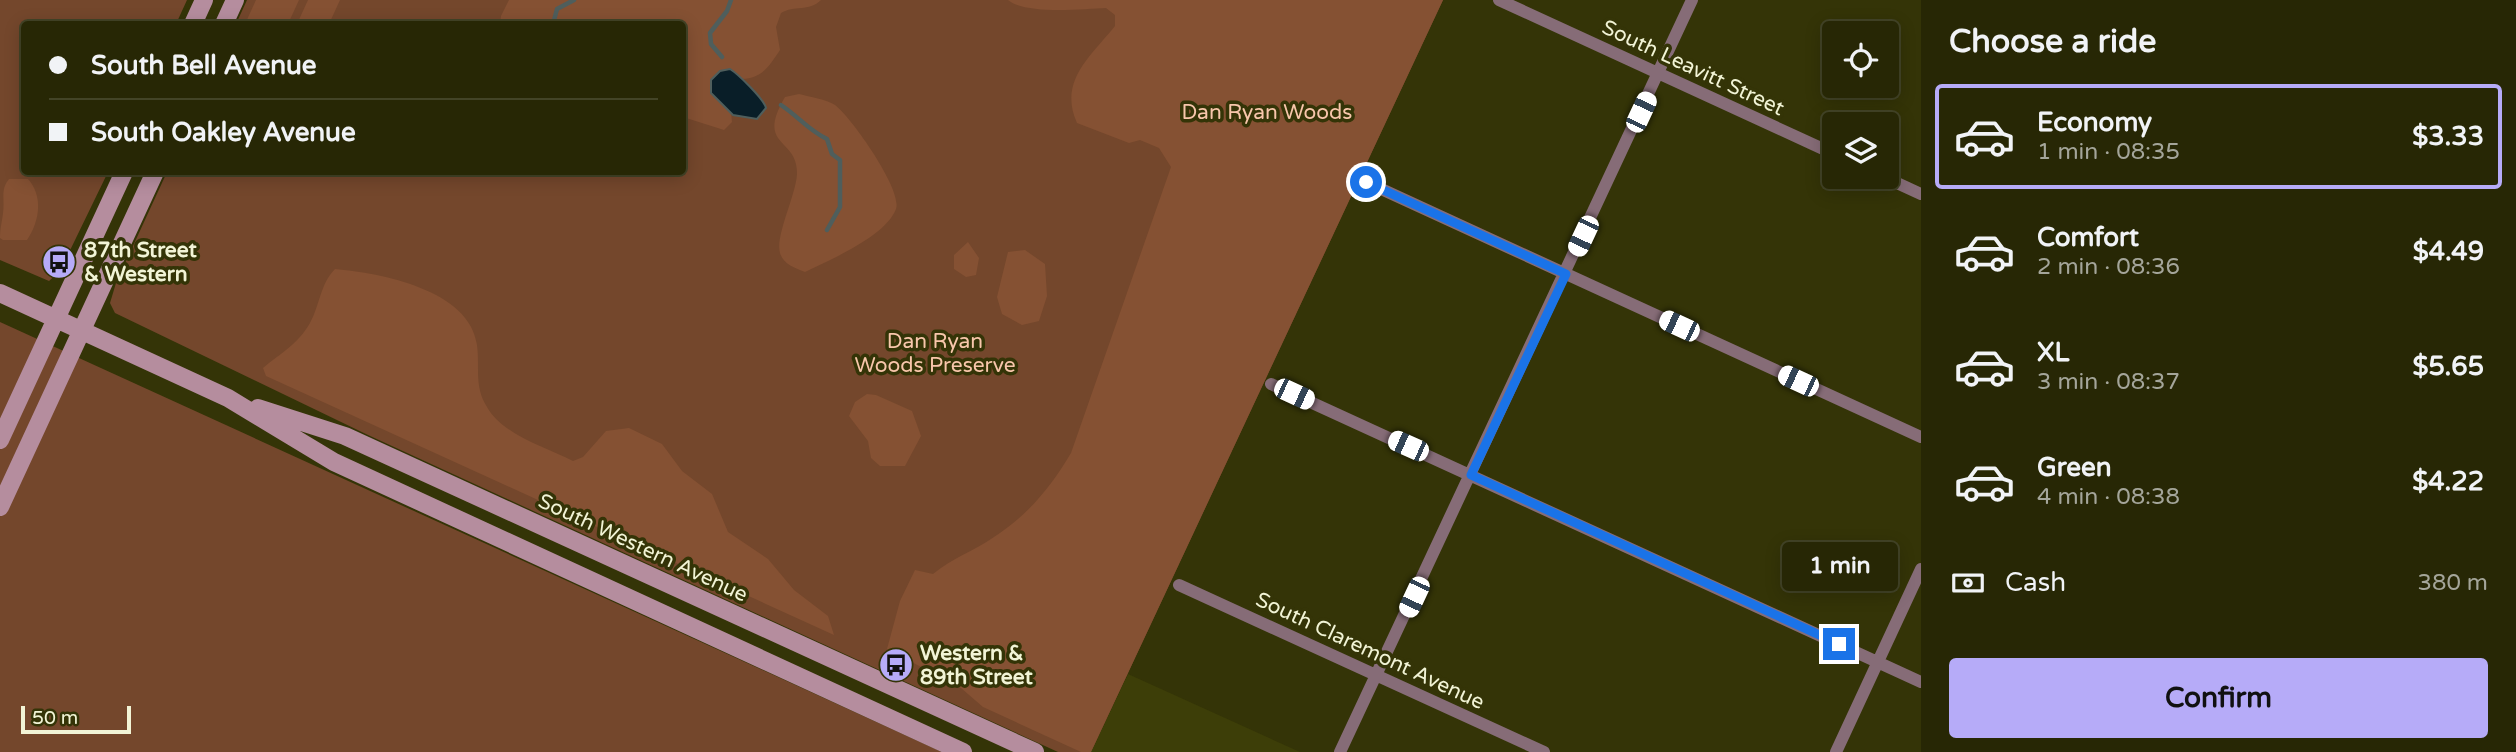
<!DOCTYPE html>
<html lang="en">
<head>
<meta charset="utf-8">
<style>
  :root { --surface:#272705; --page:#333313; --text:#f1f3f6; --muted:#a4a59a; --line:#434427; --accent:#b6abf8 }
  body { margin:0; font-family:"Varela Round",sans-serif; background:var(--page); color:var(--text); height:100vh; display:flex; flex-direction:column; font-size:26px; white-space:nowrap }
  * { box-sizing:border-box; margin:0 }
  p { font-size:23px; color:var(--muted) }
  .icon { flex:none; width:38px; height:38px; fill:none; stroke:currentColor; stroke-width:2; stroke-linecap:round; stroke-linejoin:round }
  .map { position:relative; flex:1; overflow:hidden }
  .details { display:flex; flex-direction:column; background:var(--surface); width:595px }
  .details>* { flex:none }
  .banner { position:absolute; left:21px; top:21px; width:665px; height:154px; border-radius:7px; box-shadow:0 4px 18px #0003,0 0 0 2px var(--line); display:grid; align-content:center; height:154px; padding:0 28px; background:var(--surface) }
  .fabs { position:absolute; left:1822px; top:21px; display:grid; gap:14px }
  .fabs a { display:grid; place-items:center; width:77px; height:77px; border-radius:7px; background:var(--surface); box-shadow:0 4px 18px #0003,0 0 0 2px var(--line); font-size:35px }
  .scale { position:absolute; left:21px; bottom:18px; width:110px; box-sizing:border-box; padding-left:7px; border:4px solid #f2f4d6; border-top:0; font-size:19px; line-height:24px; white-space:nowrap; color:#f2f4d6; -webkit-text-stroke:5px #343407; paint-order:stroke }
  .end { position:absolute; width:32px; height:32px; margin:-16px; border:9px solid #1a73e8; background:#fff; box-shadow:0 0 0 4px #fff }
  .from { border-radius:50% }
  .bubble { position:absolute; height:49px; border-radius:7px; background:var(--surface); box-shadow:0 4px 18px #0003,0 0 0 2px var(--line); font-size:23px; font-weight:700; line-height:49px; text-align:center }
  .car { position:absolute; width:21px; height:42px; margin:-21px -10px; border-radius:9px; box-shadow:0 0 5px 2px #0007; background:linear-gradient(#fff 24%,#345 0 40%,#fff 0 76%,#345 0 86%,#fff 0) }
  .banner b { display:flex; align-items:center; gap:24px; height:66px; font-size:26px }
  .banner b+b { border-top:2px solid var(--line) }
  .banner i { width:18px; height:18px; background:var(--text) }
  ul { padding:0; list-style:none }
  li { display:flex; align-items:center; gap:21px; height:105px; margin:0 14px 10px; padding:0 14px; border:4px solid transparent; border-radius:7px }
  li div { flex:1 }
  li b { display:block; font-size:26px }
  li em { font-style:normal; font-weight:700 }
  li.current { border-color:var(--accent) }
  li>.icon { width:63px; height:63px; stroke-width:1.5 }
  h2 { padding:0 28px; font-size:32px; line-height:84px }
  .pay { display:flex; align-items:center; gap:18px; height:77px; padding:0 28px; font-size:26px }
  .pay p { margin-inline-start:auto }
  .cta { display:flex; gap:14px; margin-top:auto; padding:14px 28px }
  .cta a { flex:1; height:80px; border-radius:7px; background:var(--accent); color:#111; font-size:28px; font-weight:700; line-height:80px; text-align:center }
  main { display:flex; flex:1; min-height:0 }
  .map>svg:first-child { display:block }
</style>
</head>
<body>
<main>
<div class="map">
<svg width="1921" height="752" viewBox="0 0 1921 752">
  <rect width="100%" height="100%" fill="#343407"/>
  <path fill="#3d3e08" d="M1128 674 1300 752H1091Z"/>
  <path fill="#74472c" d="M0 0H187L176 24H24V172H108L60 271 49 281 0 260Z
    M247 0H1443L1091 752H1058L368 435 115 313 110 303 116 283 167 172H682V24H236Z
    M0 322 942 752H0Z"/>
  <path fill="#855133" d="M256 0H299L288 24H245Z
    M308 0H340L329 24H297Z
    M509 0H821C809 12 794 5 781 13L776 27 780 50C769 66 763 78 742 79L730 69 720 71 711 93 731 112 732 122 724 130 683 117 682 24H637C630 20 520 24 500 24L501 16Z
    M1008 0H1443L1091 752H1081L983 707 961 688 887 649 900 601 915 570 933 574C952 558 974 551 994 537 1027 516 1051 487 1071 453L1171 167 1159 148 1140 140 1129 143 1077 123C1058 81 1091 56 1115 26V15L1106 8C1082 9 1026 15 1008 0Z
    M799 94C810 97 826 99 835 105 851 117 903 190 896 209 886 236 830 260 805 272 795 268 783 264 780 253 775 236 796 195 797 174 798 137 755 148 785 97Z
    M9 179H28C44 197 39 222 27 240H3L0 238C0 228 2 222 3 213 5 199 0 190 9 179Z
    M968 242 979 258 976 275 966 277 954 269V255Z
    M1025 250 1045 264 1047 296 1039 321 1022 325 1002 314 997 297 1008 252Z
    M335 269C381 273 470 290 477 345 480 368 474 386 487 407 503 435 545 447 573 461L583 457 606 431 629 428 662 444 682 471 712 494 728 532 768 559 794 590 828 616 834 635 266 376 263 368C281 353 298 344 310 323 320 305 320 284 335 269Z
    M867 394 876 395 912 411 921 436 905 466H880L871 458 868 441 849 416 855 402Z"/>
  <path fill="#091e28" stroke="#4f5e5c" stroke-width="2" d="M730 69C738 74 764 99 766 108L757 119 733 115 711 93V80L720 71Z"/>
  <g fill="none" stroke-linecap="round" stroke-linejoin="round">
    <path stroke="#4f5e5c" stroke-width="4.5" d="M553 24 557 9 574 0
      M722 57 711 44 710 33 727 11 731 0
      M781 105C799 117 808 130 827 139L832 154 840 160V207L827 230"/>
    <path stroke="#866c77" stroke-width="12" d="M1499 0 1834 154
      M1884 177 1921 194
      M1366 182 1921 437
      M1271 384 1921 682
      M1179 585 1544 752
      M1340 752 1692 0
      M1836 752 1921 569"/>
    <path stroke="#b58d9e" stroke-width="18" d="M193 24 204 0
      M224 24 235 0
      M0 293 228 398 334 462 963 752
      M258 408 345 436 1035 752
      M0 440 124 172
      M0 507 155 172"/>
  </g>
  <g fill="none" stroke-linecap="round" stroke-linejoin="round">
    <path stroke="#1a73e8" stroke-width="9" d="M1366 182 1566 274 1471 475 1839 644"/>
  </g>
  <defs>
    <g id="bus-disc" transform="scale(1.75)"><circle r="9.5" fill="#b6abf8" stroke="#343407"/><path d="M-5-6H5V4H4V6H2V4H-2V6H-4V4H-5ZM-3.5-4V0h7V-4ZM-3.5 1.2v1.5H-2V1.2ZM2 1.2v1.5H3.5V1.2Z" fill="#111"/></g>
  </defs>
  <g fill-rule="evenodd">
    <use href="#bus-disc" x="59" y="262"/>
    <use href="#bus-disc" x="896" y="665"/>
  </g>
  <g text-anchor="middle" dominant-baseline="central" stroke-width="7" stroke-linejoin="round" paint-order="stroke">
    <g font-size="21" fill="#f2f4d6" stroke="#343407">
      <text transform="translate(1693 68) rotate(25)">South Leavitt Street</text>
      <text transform="translate(643 548) rotate(25)">South Western Avenue</text>
      <text transform="translate(1370 651) rotate(25)">South Claremont Avenue</text>
    </g>
    <g font-size="21" fill="#f8c6ab" stroke="#343407">
      <text x="1267" y="112">Dan Ryan Woods</text>
      <text x="935" y="341">Dan Ryan<tspan x="935" dy="24">Woods Preserve</tspan></text>
    </g>
    <g font-size="21" font-weight="bold" fill="#f2f4d6" stroke="#343407" text-anchor="start">
      <text x="84" y="250">87th Street<tspan x="84" dy="24">&amp; Western</tspan></text>
      <text x="920" y="653">Western &amp;<tspan x="920" dy="24">89th Street</tspan></text>
    </g>
  </g>
</svg>
<div class="fabs">
<a><svg class="icon" aria-label="locate" viewBox="0 0 24 24"><circle cx="12" cy="12" r="6"/><path d="M12 2v4M12 18v4M2 12h4M18 12h4"/></svg></a>
<a><svg class="icon" aria-label="layers" viewBox="0 0 24 24"><path d="M12 4l9 5-9 5-9-5zM3 14l9 5 9-5"/></svg></a>
</div>
<div class="scale">50 m</div>
<i class="end from" style="left:1366px;top:182px"></i>
<i class="end" style="left:1839px;top:644px"></i>
<div class="bubble" style="left:1782px;top:542px;width:116px">1 min</div>
<i class="car" style="left:1641px;top:112px;rotate:25deg"></i>
<i class="car" style="left:1583px;top:236px;rotate:205deg"></i>
<i class="car" style="left:1679px;top:326px;rotate:295deg"></i>
<i class="car" style="left:1798px;top:381px;rotate:295deg"></i>
<i class="car" style="left:1294px;top:394px;rotate:115deg"></i>
<i class="car" style="left:1408px;top:446px;rotate:294deg"></i>
<i class="car" style="left:1414px;top:597px;rotate:205deg"></i>
<div class="banner">
<b><i class="from"></i>South Bell Avenue</b>
<b><i></i>South Oakley Avenue</b>
</div>
</div>
<section class="details">
<h2>Choose a ride</h2>
<ul>
<li class="current"><svg class="icon" aria-label="car" viewBox="0 0 24 24"><path d="M5 17H2v-5l4-1 3-4h7l3 4 3 1v5h-3M9 17h6M6 11h13"/><circle cx="7" cy="17" r="2"/><circle cx="17" cy="17" r="2"/></svg><div><b>Economy</b><p>1 min · 08:35</p></div><em>$3.33</em></li>
<li><svg class="icon" aria-label="car" viewBox="0 0 24 24"><path d="M5 17H2v-5l4-1 3-4h7l3 4 3 1v5h-3M9 17h6M6 11h13"/><circle cx="7" cy="17" r="2"/><circle cx="17" cy="17" r="2"/></svg><div><b>Comfort</b><p>2 min · 08:36</p></div><em>$4.49</em></li>
<li><svg class="icon" aria-label="car" viewBox="0 0 24 24"><path d="M5 17H2v-5l4-1 3-4h7l3 4 3 1v5h-3M9 17h6M6 11h13"/><circle cx="7" cy="17" r="2"/><circle cx="17" cy="17" r="2"/></svg><div><b>XL</b><p>3 min · 08:37</p></div><em>$5.65</em></li>
<li><svg class="icon" aria-label="car" viewBox="0 0 24 24"><path d="M5 17H2v-5l4-1 3-4h7l3 4 3 1v5h-3M9 17h6M6 11h13"/><circle cx="7" cy="17" r="2"/><circle cx="17" cy="17" r="2"/></svg><div><b>Green</b><p>4 min · 08:38</p></div><em>$4.22</em></li>
</ul>
<div class="pay"><svg class="icon" aria-label="cash" viewBox="0 0 24 24"><path d="M3 7h18v10H3z"/><circle cx="12" cy="12" r="2"/></svg>Cash<p>380 m</p></div>
<div class="cta"><a>Confirm</a></div>
</section>
</main>
</body>
</html>
